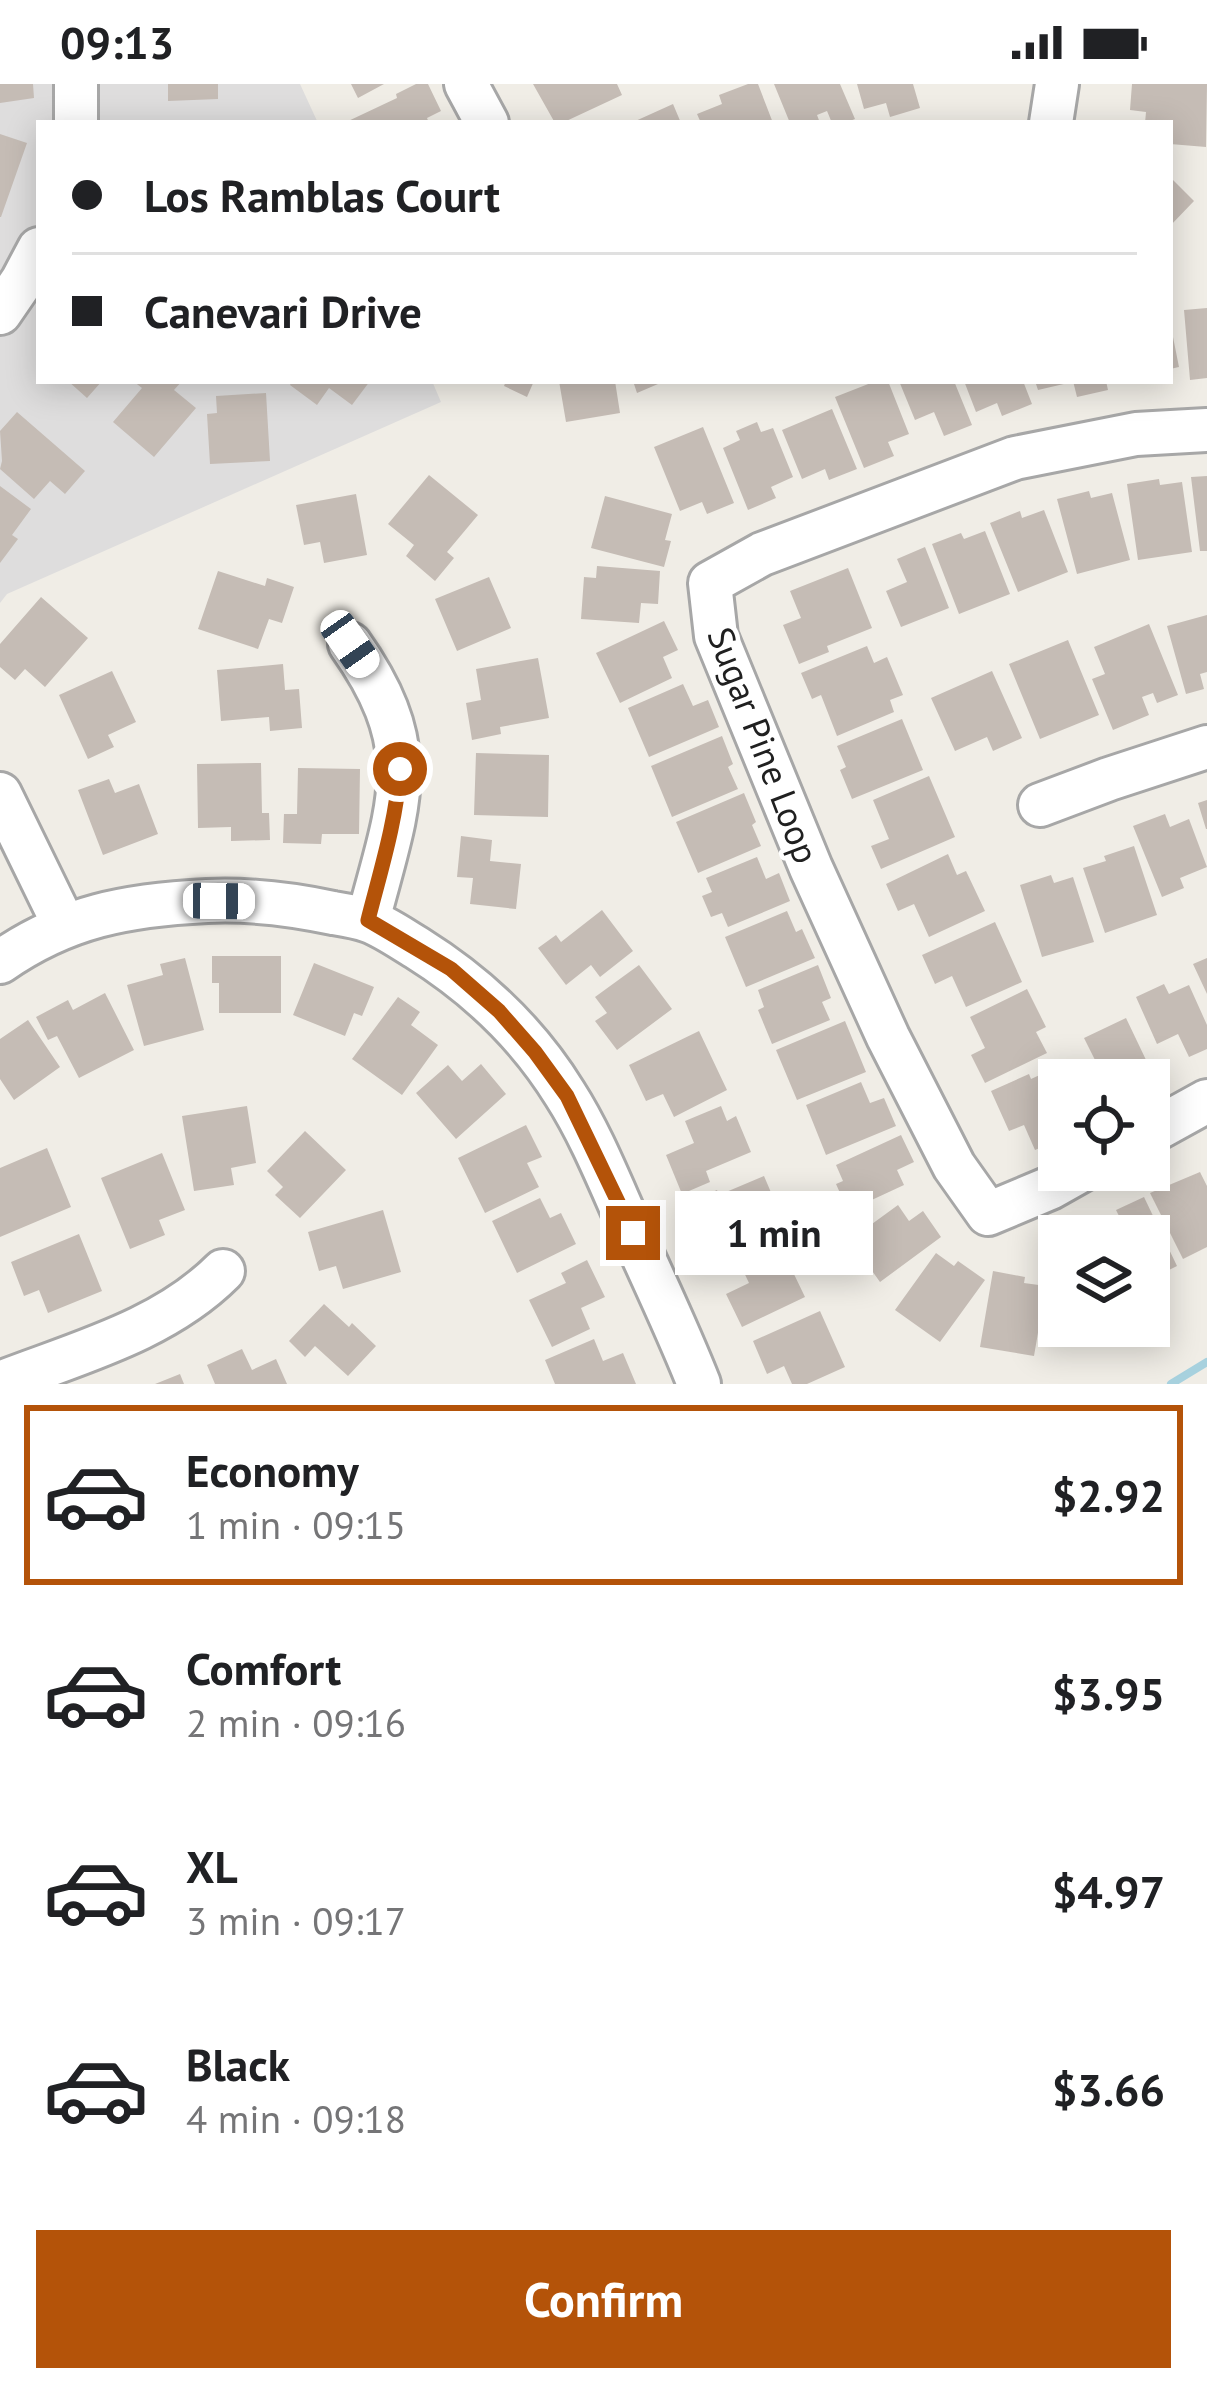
<!DOCTYPE html>
<html lang="en">
<head>
<meta charset="utf-8">
<style>
  :root { --surface:#fff; --page:#f6f6f6; --text:#202124; --muted:#757577; --line:#e0e0e0; --accent:#b45309 }
  body { margin:0; font-family:"PT Sans",sans-serif; background:var(--page); color:var(--text); height:100vh; display:flex; flex-direction:column; font-size:45px; white-space:nowrap }
  * { box-sizing:border-box; margin:0 }
  p { font-size:39px; color:var(--muted) }
  .icon { flex:none; width:66px; height:66px; fill:none; stroke:currentColor; stroke-width:2; stroke-linecap:round; stroke-linejoin:round }
  .map { position:relative; height:1300px; overflow:hidden }
  .side { display:flex; flex-direction:column; background:var(--surface); flex:1 }
  .side>* { flex:none }
  .top-card { position:absolute; left:36px; top:36px; width:1137px; height:264px; border-radius:0px; box-shadow:0 6px 30px #0003; display:grid; align-content:center; height:264px; padding:0 36px; background:var(--surface) }
  .tools { position:absolute; left:1038px; top:975px; display:grid; gap:24px }
  .tools a { display:grid; place-items:center; width:132px; height:132px; border-radius:0px; background:var(--surface); box-shadow:0 6px 30px #0003; font-size:60px }
  .end { position:absolute; width:54px; height:54px; margin:-27px; border:15px solid #b45309; background:#fff; box-shadow:0 0 0 6px #fff }
  .from { border-radius:50% }
  .bubble { position:absolute; height:84px; border-radius:0px; background:var(--surface); box-shadow:0 6px 30px #0003; font-size:39px; font-weight:600; line-height:84px; text-align:center }
  .car { position:absolute; width:36px; height:72px; margin:-36px -18px; border-radius:15px; box-shadow:0 0 9px 3px #0007; background:linear-gradient(#fff 24%,#345 0 40%,#fff 0 76%,#345 0 86%,#fff 0) }
  .top-card b { display:flex; align-items:center; gap:42px; height:114px; font-size:45px }
  .top-card b+b { border-top:3px solid var(--line) }
  .top-card i { width:30px; height:30px; background:var(--text) }
  ul { padding:21px 0 0; list-style:none }
  li { display:flex; align-items:center; gap:36px; height:180px; margin:0 24px 18px; padding:0 12px; border:6px solid transparent; border-radius:0px }
  li div { flex:1 }
  li b { display:block; font-size:45px }
  li em { font-style:normal; font-weight:600 }
  li.selected { border-color:var(--accent) }
  li>.icon { width:108px; height:108px; stroke-width:1.5 }
  .primary-button { display:flex; gap:24px; margin-top:auto; padding:24px 36px }
  .primary-button a { flex:1; height:138px; border-radius:0px; background:var(--accent); color:#fff; font-size:48px; font-weight:600; line-height:138px; text-align:center }
  .status { display:flex; justify-content:space-between; align-items:center; height:84px; padding:0 60px; background:var(--surface); direction:ltr }
  .status svg { height:33px; fill:currentColor }
  .map>svg:first-child { display:block }
</style>
</head>
<body>
<div class="status"><b>09:13</b><svg viewBox="0 0 49 12"><path d="M0 12V9h3v3zM5 12V6h3v6zM10 12V3h3v9zM15 12V0h3v12zM26 1h20v11H26zM47 4h2v5h-2z"/></svg></div>
<div class="map">
<svg width="1207" height="1300" viewBox="0 0 1207 1300">
  <rect width="100%" height="100%" fill="#f0ede6"/>
  <path fill="#dedddd" d="M0 0H300L318 39H39V297H432L441 318 7 510 0 519Z"/>
  <g fill="none" stroke-linecap="round" stroke-linejoin="round">
    <path stroke="#a7d1de" stroke-width="8" d="M1171 1300 1207 1278"/>
  </g>
  <path fill="#c5bcb5" d="M0 0H33L34 14 0 19Z
    M168 0H218V15L168 17Z
    M351 0H384L358 14Z
    M416 0H428L441 27 427 34 429 39H344L397 14 396 10Z
    M533 0H617L622 11 562 39H555Z
    M748 0H758L773 39H701L697 30 722 20 719 11Z
    M774 0H840L855 35 845 39H832L827 27 817 31 820 39H790Z
    M857 0H913L920 24 890 33 886 19 864 25Z
    M1132 0H1207L1206 63 1170 60V39H1145L1146 28 1130 26Z
    M673 20 681 39H631Z
    M0 50 27 59 1 133H0Z
    M1170 93 1194 117 1170 142Z
    M1207 224V294L1190 296 1184 226Z
    M1170 248H1172L1179 283 1170 285Z
    M68 297H102L87 314Z
    M133 297H182L174 306 196 324 154 373 113 338 142 304Z
    M292 297H370L352 321 329 304 317 321 290 301Z
    M506 297H534L527 313 504 302Z
    M559 297H615L620 329 566 338Z
    M633 297H665L637 309Z
    M876 297H888L909 350 888 358 894 372 864 384 835 313Z
    M899 297H954L972 341 944 352 934 328 915 336Z
    M964 297H1023L1032 320 1002 332 997 319 976 328Z
    M1035 297H1068V299L1038 306Z
    M1073 297H1106L1108 306 1077 313Z
    M266 309 270 377 210 380 207 330 217 329 216 312Z
    M832 325 857 385 829 396 825 385 802 395 782 346Z
    M17 328 85 387 65 410 50 397 34 415 0 385 2 377 0 347Z
    M757 338 761 348 773 344 793 393 771 403 776 414 748 426 723 364 740 356 736 347Z
    M703 343 734 419 707 430 702 418 680 427 654 363Z
    M429 391 478 431 447 468 454 474 435 497 406 472 414 461 388 440Z
    M1207 392V467H1200L1191 393Z
    M1159 395 1160 401 1182 398 1192 468 1138 476 1127 400Z
    M0 402 31 425 12 451 18 455 0 479Z
    M1089 407 1091 414 1112 409 1130 476 1077 490 1057 415Z
    M356 410 367 471 324 479 320 458 304 461 296 421Z
    M605 412 672 430 665 456 671 457 664 483 591 464Z
    M1044 426 1068 488 1018 508 990 439 1020 427 1022 434Z
    M985 447 1010 510 959 530 932 460 961 449 964 455Z
    M925 463 949 524 901 543 886 507 907 498 897 475Z
    M597 482 660 487 658 520 641 519 639 539 581 535 584 493 596 494Z
    M848 484 872 544 827 562 829 568 799 580 783 541 801 534 790 507Z
    M218 487 265 502 267 494 294 503 282 539 269 535 258 565 198 545Z
    M489 493 511 544 457 567 435 515Z
    M41 513 88 554 45 603 25 585 15 596 0 583V560Z
    M1207 531V588L1200 590 1204 605 1186 610 1167 542Z
    M664 537 678 566 663 573 672 594 620 619 596 569Z
    M1149 540 1178 611 1157 619 1153 609 1142 613 1149 631 1113 646 1092 595 1105 590 1094 563Z
    M1068 556 1099 631 1040 655 1009 580Z
    M867 562 874 579 887 573 903 611 890 616 894 628 837 652 821 611 812 615 801 589Z
    M538 574 549 634 500 643 501 650 472 656 466 619 481 616 476 585Z
    M283 580 285 606 299 605 302 644 270 647 269 633 221 637 217 586Z
    M112 587 136 638 108 651 114 663 88 675 59 611Z
    M992 587 1022 654 993 667 987 653 955 667 931 614Z
    M683 600 693 622 708 616 719 643 649 673 628 624Z
    M902 635 923 686 852 715 840 686 846 683 837 662Z
    M722 652 733 680 728 683 738 705 672 733 651 682Z
    M476 669 549 671 548 733 474 731Z
    M261 679 262 729H269L270 756 231 757V743L198 744 197 680Z
    M298 684 360 685 359 750H322L321 760 283 759 284 730H297Z
    M929 692 955 753 881 785 871 762 889 755 873 716Z
    M109 695 115 709 139 700 158 750 103 771 78 706Z
    M744 709 756 738 752 741 761 762 698 789 676 738Z
    M1207 716V745H1206L1198 719Z
    M1165 730 1170 743 1189 735 1207 783 1180 794 1184 804 1162 813 1133 742Z
    M461 752 492 756 490 777 521 780 516 825 470 820 473 794 457 793Z
    M1134 762 1157 831 1105 849 1083 784 1106 777 1104 772Z
    M948 770 957 791 966 787 985 827 929 853 914 820 898 827 886 800Z
    M757 773 766 795 779 789 790 817 728 843 722 829 711 833 702 812 712 808 706 794Z
    M1051 791 1054 799 1073 793 1094 858 1042 873 1020 801Z
    M602 826 633 867 600 893 591 881 566 901 538 864 556 851 561 858Z
    M787 827 796 848 802 845 815 874 746 903 725 853Z
    M995 838 1022 898 966 923 952 892 935 900 922 871Z
    M212 872H281V929H219V899H212Z
    M185 874 204 946 144 962 127 901 163 891 160 880Z
    M1207 874V910L1193 880Z
    M314 879 374 903 362 932 354 929 345 952 293 931Z
    M639 881 672 925 617 966 595 937 607 929 595 913Z
    M818 881 831 914 822 918 830 936 772 960 758 926 764 923 758 906Z
    M1164 900 1169 910 1189 901 1207 941V965L1189 973 1178 950 1157 960 1136 913Z
    M1027 905 1046 943 1036 948 1047 969 985 999 971 971 985 964 970 933Z
    M105 909 134 966 79 994 57 952 48 956 36 933 68 916 73 926Z
    M398 913 420 928 411 941 438 961 402 1011 352 975Z
    M1126 934 1147 978 1133 984 1138 996H1105L1084 954Z
    M28 936 60 983 14 1016 0 995V955Z
    M845 937 866 988 797 1016 776 966Z
    M699 947 727 1006 674 1033 663 1010 646 1017 629 981Z
    M1066 979 1074 996H1059V1056L1035 1066 1024 1041 1009 1047 991 1007 1029 990 1031 995Z
    M481 980 506 1010 456 1055 416 1009 448 981 462 997Z
    M861 998 870 1019 884 1014 896 1042 826 1071 806 1021Z
    M247 1022 256 1079 231 1084 234 1101 194 1107 182 1032Z
    M721 1022 727 1037 736 1032 751 1068 706 1087 710 1098 682 1110 666 1071 694 1059 685 1037Z
    M526 1041 542 1073 527 1079 539 1103 485 1129 458 1074Z
    M305 1047 346 1086 300 1134 275 1111 283 1103 267 1087Z
    M901 1051 914 1078 897 1086 904 1101 848 1127 836 1100 843 1097 836 1081Z
    M47 1064 71 1123 0 1153V1084Z
    M162 1069 185 1126 159 1136 165 1151 130 1165 101 1094Z
    M1200 1088 1207 1102V1163L1183 1175 1150 1109Z
    M764 1092 787 1146 731 1169 722 1147 706 1154 691 1117 717 1106 719 1111Z
    M1144 1113 1177 1182 1149 1196V1152H1109L1125 1144 1116 1126Z
    M540 1114 550 1134 561 1129 576 1160 517 1189 492 1137Z
    M898 1121 909 1137 923 1127 941 1153 880 1198 850 1156Z
    M383 1126 401 1188 343 1205 336 1182 319 1187 308 1148Z
    M79 1150 102 1207 48 1229 39 1206 24 1212 11 1178Z
    M779 1159 805 1213 742 1243 726 1210 749 1199 739 1178Z
    M936 1169 954 1182 958 1177 985 1196 940 1258 895 1226Z
    M587 1176 605 1213 581 1224 590 1245 552 1263 529 1216 566 1199 561 1189Z
    M993 1187 1025 1193 1024 1199 1046 1202 1034 1272 980 1263Z
    M324 1220 349 1243 352 1239 376 1262 348 1292 315 1262 305 1273 289 1257Z
    M820 1227 845 1283 807 1300H792L784 1282 767 1290 753 1257Z
    M594 1255 603 1277 623 1269 636 1300H555L545 1276Z
    M242 1265 252 1286 276 1275 287 1300H215L207 1281Z
    M180 1290 184 1300H155Z"/>
  <g fill="none" stroke-linecap="round" stroke-linejoin="round">
    <g stroke="#a7a7a7" stroke-width="48">
      <path id="minor" d="M466 0 487 39
        M76 39V0
        M1051 39 1057 0
        M0 229 22 197 39 165
        M350 560C426 667 398 721 368 836
        M0 710 64 841
        M1040 721 1109 695 1207 663
        M0 878C66 832 127 821 207 817 250 815 291 820 333 829 345 831 358 833 369 837 385 843 402 855 417 864 476 901 528 950 565 1010 592 1052 612 1104 633 1150 655 1199 679 1249 699 1300
        M1149 1049 1207 1017
        M1082 1086 1050 1104 988 1130 954 1082 888 953 811 784 716 552 710 499 762 470 1015 374 1136 350 1207 346
        M0 1299C77 1269 163 1247 223 1187"/>
    </g>
    <use href="#minor" stroke="#fff" stroke-width="42"/>
  </g>
  <g fill="none" stroke-linecap="round" stroke-linejoin="round">
    <path stroke="#b45309" stroke-width="15" d="M400 685C396 738 381 785 368 836L451 885 499 927 535 968 567 1012 633 1149"/>
  </g>
  <g text-anchor="middle" dominant-baseline="central" stroke-width="9" stroke-linejoin="round" paint-order="stroke">
    <g font-size="36" fill="#202020" stroke="#fff">
      <text transform="translate(764 661) rotate(69)">Sugar Pine Loop</text>
    </g>
  </g>
</svg>
<div class="tools">
<a><svg class="icon" aria-label="locate" viewBox="0 0 24 24"><circle cx="12" cy="12" r="6"/><path d="M12 2v4M12 18v4M2 12h4M18 12h4"/></svg></a>
<a><svg class="icon" aria-label="layers" viewBox="0 0 24 24"><path d="M12 4l9 5-9 5-9-5zM3 14l9 5 9-5"/></svg></a>
</div>
<i class="end from" style="left:400px;top:685px"></i>
<i class="end" style="left:633px;top:1149px"></i>
<div class="bubble" style="left:675px;top:1107px;width:198px">1 min</div>
<i class="car" style="left:350px;top:560px;rotate:145deg"></i>
<i class="car" style="left:219px;top:817px;rotate:91deg"></i>
<div class="top-card">
<b><i class="from"></i>Los Ramblas Court</b>
<b><i></i>Canevari Drive</b>
</div>
</div>
<section class="side">
<ul>
<li class="selected"><svg class="icon" aria-label="car" viewBox="0 0 24 24"><path d="M5 17H2v-5l4-1 3-4h7l3 4 3 1v5h-3M9 17h6M6 11h13"/><circle cx="7" cy="17" r="2"/><circle cx="17" cy="17" r="2"/></svg><div><b>Economy</b><p>1 min · 09:15</p></div><em>$2.92</em></li>
<li><svg class="icon" aria-label="car" viewBox="0 0 24 24"><path d="M5 17H2v-5l4-1 3-4h7l3 4 3 1v5h-3M9 17h6M6 11h13"/><circle cx="7" cy="17" r="2"/><circle cx="17" cy="17" r="2"/></svg><div><b>Comfort</b><p>2 min · 09:16</p></div><em>$3.95</em></li>
<li><svg class="icon" aria-label="car" viewBox="0 0 24 24"><path d="M5 17H2v-5l4-1 3-4h7l3 4 3 1v5h-3M9 17h6M6 11h13"/><circle cx="7" cy="17" r="2"/><circle cx="17" cy="17" r="2"/></svg><div><b>XL</b><p>3 min · 09:17</p></div><em>$4.97</em></li>
<li><svg class="icon" aria-label="car" viewBox="0 0 24 24"><path d="M5 17H2v-5l4-1 3-4h7l3 4 3 1v5h-3M9 17h6M6 11h13"/><circle cx="7" cy="17" r="2"/><circle cx="17" cy="17" r="2"/></svg><div><b>Black</b><p>4 min · 09:18</p></div><em>$3.66</em></li>
</ul>
<div class="primary-button"><a>Confirm</a></div>
</section>
</body>
</html>
